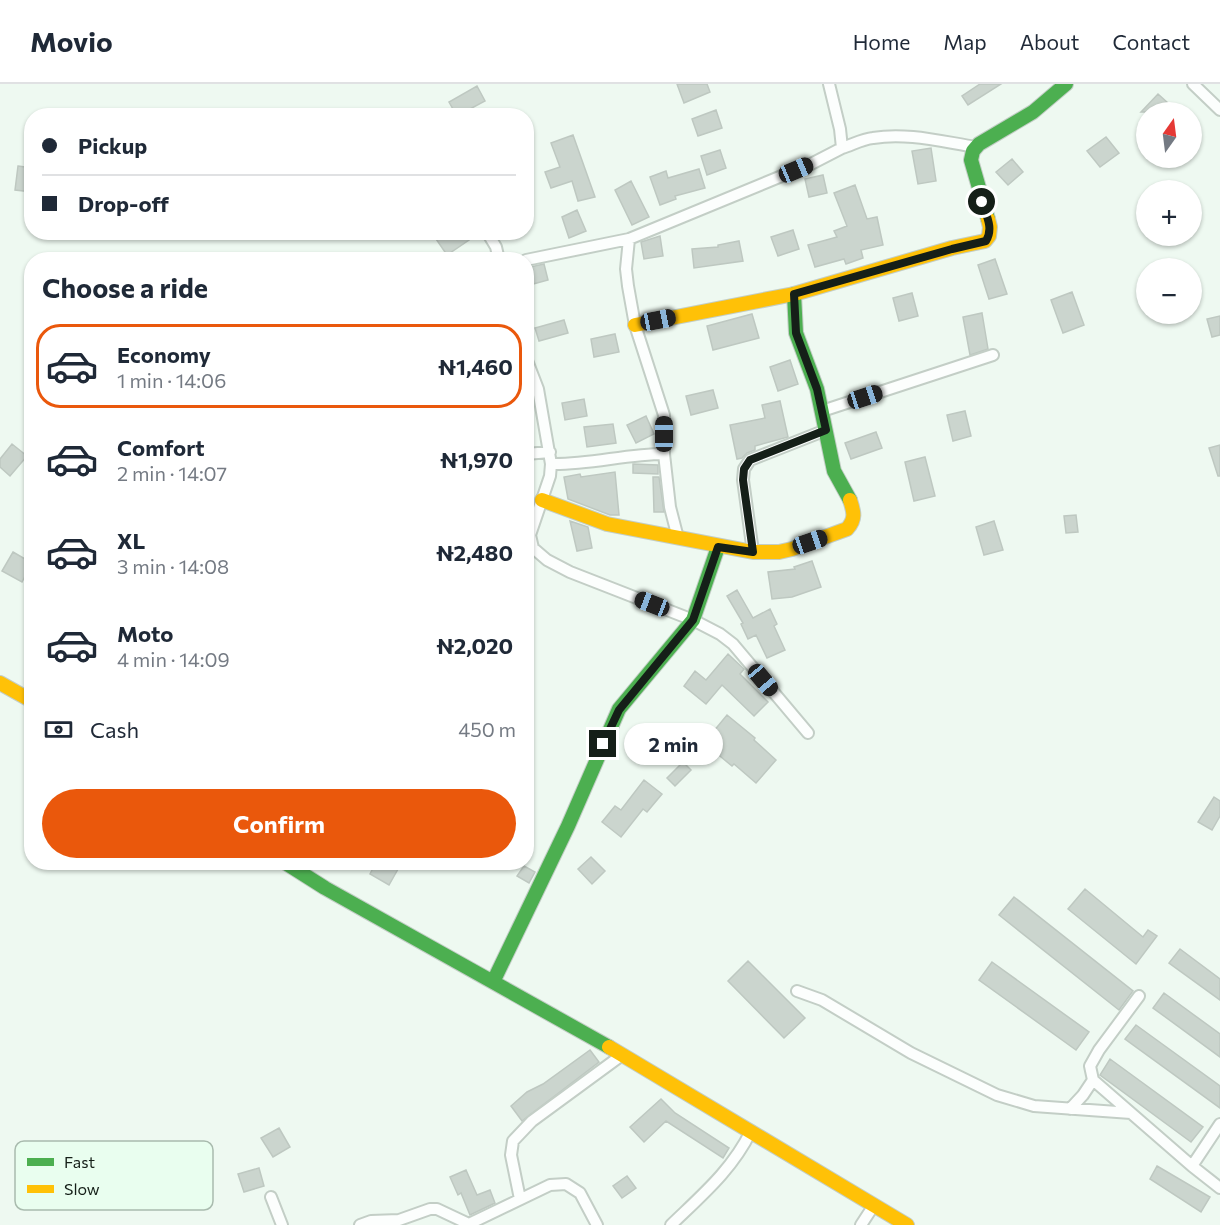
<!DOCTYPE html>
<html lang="en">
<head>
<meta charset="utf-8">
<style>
  :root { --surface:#fff; --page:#f2f2f3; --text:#1f2937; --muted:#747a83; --line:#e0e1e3; --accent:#ea580c }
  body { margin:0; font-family:Commissioner,sans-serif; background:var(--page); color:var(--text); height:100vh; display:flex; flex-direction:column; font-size:22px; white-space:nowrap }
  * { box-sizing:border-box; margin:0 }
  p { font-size:20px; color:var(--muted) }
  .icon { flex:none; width:33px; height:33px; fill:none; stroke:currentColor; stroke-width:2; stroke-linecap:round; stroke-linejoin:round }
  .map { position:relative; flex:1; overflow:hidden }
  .drawer { position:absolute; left:24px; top:168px; width:510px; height:618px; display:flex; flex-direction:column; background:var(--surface); border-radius:24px; box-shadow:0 2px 4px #0004 }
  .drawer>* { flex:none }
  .guide { position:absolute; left:24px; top:24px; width:510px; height:132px; border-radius:24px; box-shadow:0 2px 4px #0004; display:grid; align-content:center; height:132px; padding:0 18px; background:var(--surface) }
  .needle { width:39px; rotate:14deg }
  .fabs { position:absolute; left:1136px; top:18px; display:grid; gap:12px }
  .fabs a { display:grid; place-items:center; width:66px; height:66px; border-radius:50%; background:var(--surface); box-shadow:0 2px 4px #0004; font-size:30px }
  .end { position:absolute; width:27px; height:27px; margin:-14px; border:8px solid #151f18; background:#fff; box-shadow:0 0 0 3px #fff }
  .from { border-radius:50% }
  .bubble { position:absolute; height:42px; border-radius:21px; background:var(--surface); box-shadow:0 2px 4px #0004; font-size:20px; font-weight:700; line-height:42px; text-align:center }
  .car { position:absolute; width:18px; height:36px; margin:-18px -9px; border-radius:8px; box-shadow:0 0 4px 2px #0007; background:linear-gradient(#222 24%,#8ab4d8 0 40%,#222 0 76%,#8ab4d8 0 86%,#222 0) }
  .guide b { display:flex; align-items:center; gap:21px; height:57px; font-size:22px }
  .guide b+b { border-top:2px solid var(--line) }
  .guide i { width:15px; height:15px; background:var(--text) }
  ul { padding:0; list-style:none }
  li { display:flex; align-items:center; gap:18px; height:84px; margin:0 12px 9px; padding:0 6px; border:3px solid transparent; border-radius:24px }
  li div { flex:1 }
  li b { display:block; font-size:22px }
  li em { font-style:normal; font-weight:700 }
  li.active { border-color:var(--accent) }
  li>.icon { width:54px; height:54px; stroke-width:1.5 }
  h2 { padding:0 18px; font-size:27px; line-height:72px }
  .pay { display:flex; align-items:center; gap:15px; height:66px; padding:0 18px; font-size:22px }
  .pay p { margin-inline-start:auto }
  .primary-button { display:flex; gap:12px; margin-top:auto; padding:12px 18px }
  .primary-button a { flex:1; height:69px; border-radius:36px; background:var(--accent); color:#fff; font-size:24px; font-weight:700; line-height:69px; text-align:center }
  header { display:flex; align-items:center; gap:36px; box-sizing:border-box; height:84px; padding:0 30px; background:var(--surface); border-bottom:2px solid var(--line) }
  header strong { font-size:28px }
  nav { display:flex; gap:33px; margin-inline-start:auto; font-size:21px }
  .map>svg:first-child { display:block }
</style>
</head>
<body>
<header>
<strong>Movio</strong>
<nav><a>Home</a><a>Map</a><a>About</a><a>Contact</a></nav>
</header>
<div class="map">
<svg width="1220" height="1141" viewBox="0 0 1220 1141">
  <rect width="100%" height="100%" fill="#eef9f1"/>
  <path fill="#cbd5ce" stroke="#bec8c1" stroke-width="1.5" d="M677 0H707L710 8 684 19Z
    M980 0H1001L968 21 962 12Z
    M477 2 485 17 457 32 449 18Z
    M1158 10 1178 28H1141Z
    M716 26 722 44 698 52 692 35Z
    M573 51 595 113 578 117 572 97 551 104 545 88 560 83 551 59Z
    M1106 53 1119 69 1100 83 1087 67Z
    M931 64 936 97 918 100 912 67Z
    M720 66 726 84 707 91 701 72Z
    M1012 75 1023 88 1008 101 996 88Z
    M18 82 32 84V108L15 106Z
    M699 85 705 104 675 112 676 115 660 121 650 93 666 87 668 94Z
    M823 91 827 109 809 113 805 95Z
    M631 97 649 133 632 141 615 106Z
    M855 101 867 135 877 133 883 161 861 166 863 174 846 180 844 175 815 183 808 161 837 153 834 147 847 142 834 109Z
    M577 126 586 147 569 154 562 133Z
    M793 146 799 165 778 172 771 153Z
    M447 148H464L469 156 447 171 436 155Z
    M660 152 663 172 644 175 641 158Z
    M739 157 743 177 694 184 692 165 718 163V161Z
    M995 175 1007 210 989 215 978 181Z
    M544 180 548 196 526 202V184Z
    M1072 208 1084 241 1063 249 1051 216Z
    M912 209 918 232 899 237 893 214Z
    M982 229 988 265 970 271 963 233Z
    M752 230 759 254 713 266 707 242Z
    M1220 232V251L1212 253 1207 235Z
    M564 236 568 249 539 257 535 244Z
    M615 250 619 268 594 273 591 255Z
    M790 276 798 300 778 307 770 283Z
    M713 306 718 324 691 331 686 312Z
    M584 315 587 332 565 336 562 319Z
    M780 317 788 353 755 362V366L747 369 742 374 737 375 730 341 765 334 762 321Z
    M965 327 971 352 953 357 947 331Z
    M646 332 654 350 636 359 627 341Z
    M613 340 616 359 587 363 584 343Z
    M876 348 882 364 851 375 845 359Z
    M12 360 27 372 10 392 0 383V375Z
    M1220 361V392H1218L1209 364Z
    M925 373 935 412 914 417 905 378Z
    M633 380 658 381V390L633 389Z
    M615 388 619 431H610L568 415 564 393 580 390 581 393Z
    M653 393H659L664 428H654Z
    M1076 431 1078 448 1066 449 1064 432Z
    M570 437 588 443 592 464 577 467Z
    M994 437 1003 466 984 471 976 443Z
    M13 468 32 479 22 498 2 487Z
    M812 477 821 503 792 513 772 515 768 488 795 485 794 483Z
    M737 506 753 534 770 525 777 540 774 542 785 566 767 574 756 551 748 555 741 540 743 539 727 512Z
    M728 570 744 585 740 590 768 618 754 632 722 601 706 620 684 602 695 587 706 596Z
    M727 631 755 654 754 656 776 676 756 699 734 680 732 682 704 659Z
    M683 678 691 686 675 702 667 694Z
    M644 696 662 710 647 728 643 725 621 753 602 738 615 722 621 726Z
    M1214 713 1220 717V732L1212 746 1198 738Z
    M591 773 605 787 592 800 578 785Z
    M376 778H402L389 801 370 790Z
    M524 782 535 788 529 799 517 792Z
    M1085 805 1143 853 1148 846 1157 852 1136 880 1068 825Z
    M1014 813 1133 907 1119 926 999 831Z
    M1180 865 1220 895V916L1169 879Z
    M748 877 805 934 784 954 728 897Z
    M992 878 1089 948 1076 966 979 896Z
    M1164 909 1220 950V973L1153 924Z
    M1136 941 1220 1002V1024L1125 955Z
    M590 966 599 978 522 1037 511 1022 527 1008 543 1000Z
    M1110 975 1203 1043 1191 1058 1100 991Z
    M661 1015 675 1029 729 1064 723 1074 666 1037 644 1058 630 1043Z
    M279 1044 290 1063 273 1073 261 1054Z
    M1157 1082 1210 1113 1201 1128 1150 1095Z
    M259 1084 264 1102 244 1108 238 1090Z
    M466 1086 477 1111 490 1106 495 1119 470 1131 461 1109 458 1111 450 1093Z
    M627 1092 636 1104 622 1114 613 1102Z"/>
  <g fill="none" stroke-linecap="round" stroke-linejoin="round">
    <g stroke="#c3cec6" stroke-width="14">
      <path id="street" d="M1193 0 1220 26
        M842 64C852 61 862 55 873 54 907 48 943 58 977 63
        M487 148 496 163 499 176
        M629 155 626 185 628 202 635 241 664 331V370L670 423 678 454
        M526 176 629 155 811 80 842 64 840 45 829 0
        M526 274 538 305 551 380 550 392 530 451 533 464 547 476 570 488 693 536 720 550 733 560 808 649
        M822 327 993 271
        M526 370 550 368
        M551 380C589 381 626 370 664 370
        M753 468 743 396 744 385 750 376 826 346
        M797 907 822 916 911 969 997 1011 1034 1022 1131 1029
        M1139 912 1099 966 1090 982 1093 996 1192 1082 1220 1104
        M1070 1025 1083 1011 1093 996
        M1192 1082 1220 1040
        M271 1113 282 1141
        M520 1115 511 1071 513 1057 532 1037 622 971
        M471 1139 550 1101 566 1100 580 1109 597 1141
        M360 1141 371 1137 399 1136 430 1125H437L471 1141
        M671 1141C702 1111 732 1086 751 1047
        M861 1141 874 1121"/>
    </g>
    <g stroke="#c3cec6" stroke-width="16">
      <path id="fast" d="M988 135 971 76 973 67 979 60 1033 28 1066 0
        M794 210 796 249 817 305 834 387 850 416
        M284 778 325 804 609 963
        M493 898 568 742 619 625 693 536 718 463"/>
    </g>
    <g stroke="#c3cec6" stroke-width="16">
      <path id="slow" d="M635 241 794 210 952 164 985 157 989 152 990 143 988 135
        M542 416 607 440 753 468H779L792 465 847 445C856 435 854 428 850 416
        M0 599 32 617
        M609 963 907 1141"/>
    </g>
    <use href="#street" stroke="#fcfefd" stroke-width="10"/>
    <use href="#fast" stroke="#4caf50" stroke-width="14"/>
    <use href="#slow" stroke="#ffc107" stroke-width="14"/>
  </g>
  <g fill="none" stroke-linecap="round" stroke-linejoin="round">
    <path stroke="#151f18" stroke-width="8" d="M603 660 619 626 693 536 718 463 753 468 743 396 744 385 750 376 826 346 817 305 796 249 794 210 952 165 986 157C994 144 986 131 982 118"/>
  </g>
  <rect x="15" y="1057" width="198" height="69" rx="9" fill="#e9feef" stroke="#a9bbae" stroke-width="1.5"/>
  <rect x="27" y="1074" width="27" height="8" fill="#4caf50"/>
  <rect x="27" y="1101" width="27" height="8" fill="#ffc107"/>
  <g font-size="16" fill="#151f18">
    <text x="64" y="1084">Fast</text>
    <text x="64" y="1111">Slow</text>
  </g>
</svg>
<div class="fabs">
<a><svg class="needle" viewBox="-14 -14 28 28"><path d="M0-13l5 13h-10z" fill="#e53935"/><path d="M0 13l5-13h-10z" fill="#747a83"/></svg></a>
<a>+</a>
<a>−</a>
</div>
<i class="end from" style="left:982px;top:118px"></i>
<i class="end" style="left:603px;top:660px"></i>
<div class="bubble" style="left:624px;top:639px;width:99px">2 min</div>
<i class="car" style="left:796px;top:86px;rotate:67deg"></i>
<i class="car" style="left:658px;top:236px;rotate:79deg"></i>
<i class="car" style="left:865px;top:313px;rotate:72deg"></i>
<i class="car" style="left:664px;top:350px;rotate:0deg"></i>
<i class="car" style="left:810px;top:458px;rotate:71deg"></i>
<i class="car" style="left:652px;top:520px;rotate:291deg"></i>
<i class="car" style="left:763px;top:596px;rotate:140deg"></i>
<div class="guide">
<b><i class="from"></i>Pickup</b>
<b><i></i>Drop-off</b>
</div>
<section class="drawer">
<h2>Choose a ride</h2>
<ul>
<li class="active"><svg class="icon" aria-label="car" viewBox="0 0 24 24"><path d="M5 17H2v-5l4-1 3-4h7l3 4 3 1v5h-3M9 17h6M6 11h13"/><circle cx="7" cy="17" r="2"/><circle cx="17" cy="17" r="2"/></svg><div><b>Economy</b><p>1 min · 14:06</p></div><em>₦1,460</em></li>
<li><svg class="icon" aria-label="car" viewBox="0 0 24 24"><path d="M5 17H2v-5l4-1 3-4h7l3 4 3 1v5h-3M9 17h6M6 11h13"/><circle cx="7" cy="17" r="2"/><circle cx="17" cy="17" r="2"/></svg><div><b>Comfort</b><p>2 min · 14:07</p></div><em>₦1,970</em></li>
<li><svg class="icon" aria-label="car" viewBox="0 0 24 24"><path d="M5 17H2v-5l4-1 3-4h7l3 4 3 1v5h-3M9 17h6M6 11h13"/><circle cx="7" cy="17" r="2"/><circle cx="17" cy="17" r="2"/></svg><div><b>XL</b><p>3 min · 14:08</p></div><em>₦2,480</em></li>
<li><svg class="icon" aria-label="car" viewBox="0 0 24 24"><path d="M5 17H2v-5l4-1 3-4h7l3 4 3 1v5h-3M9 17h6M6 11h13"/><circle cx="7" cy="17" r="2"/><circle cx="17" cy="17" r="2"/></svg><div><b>Moto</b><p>4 min · 14:09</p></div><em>₦2,020</em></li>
</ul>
<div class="pay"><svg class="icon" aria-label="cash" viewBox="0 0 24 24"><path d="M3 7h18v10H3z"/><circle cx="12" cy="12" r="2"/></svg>Cash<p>450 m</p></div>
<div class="primary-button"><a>Confirm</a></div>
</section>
</div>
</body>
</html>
